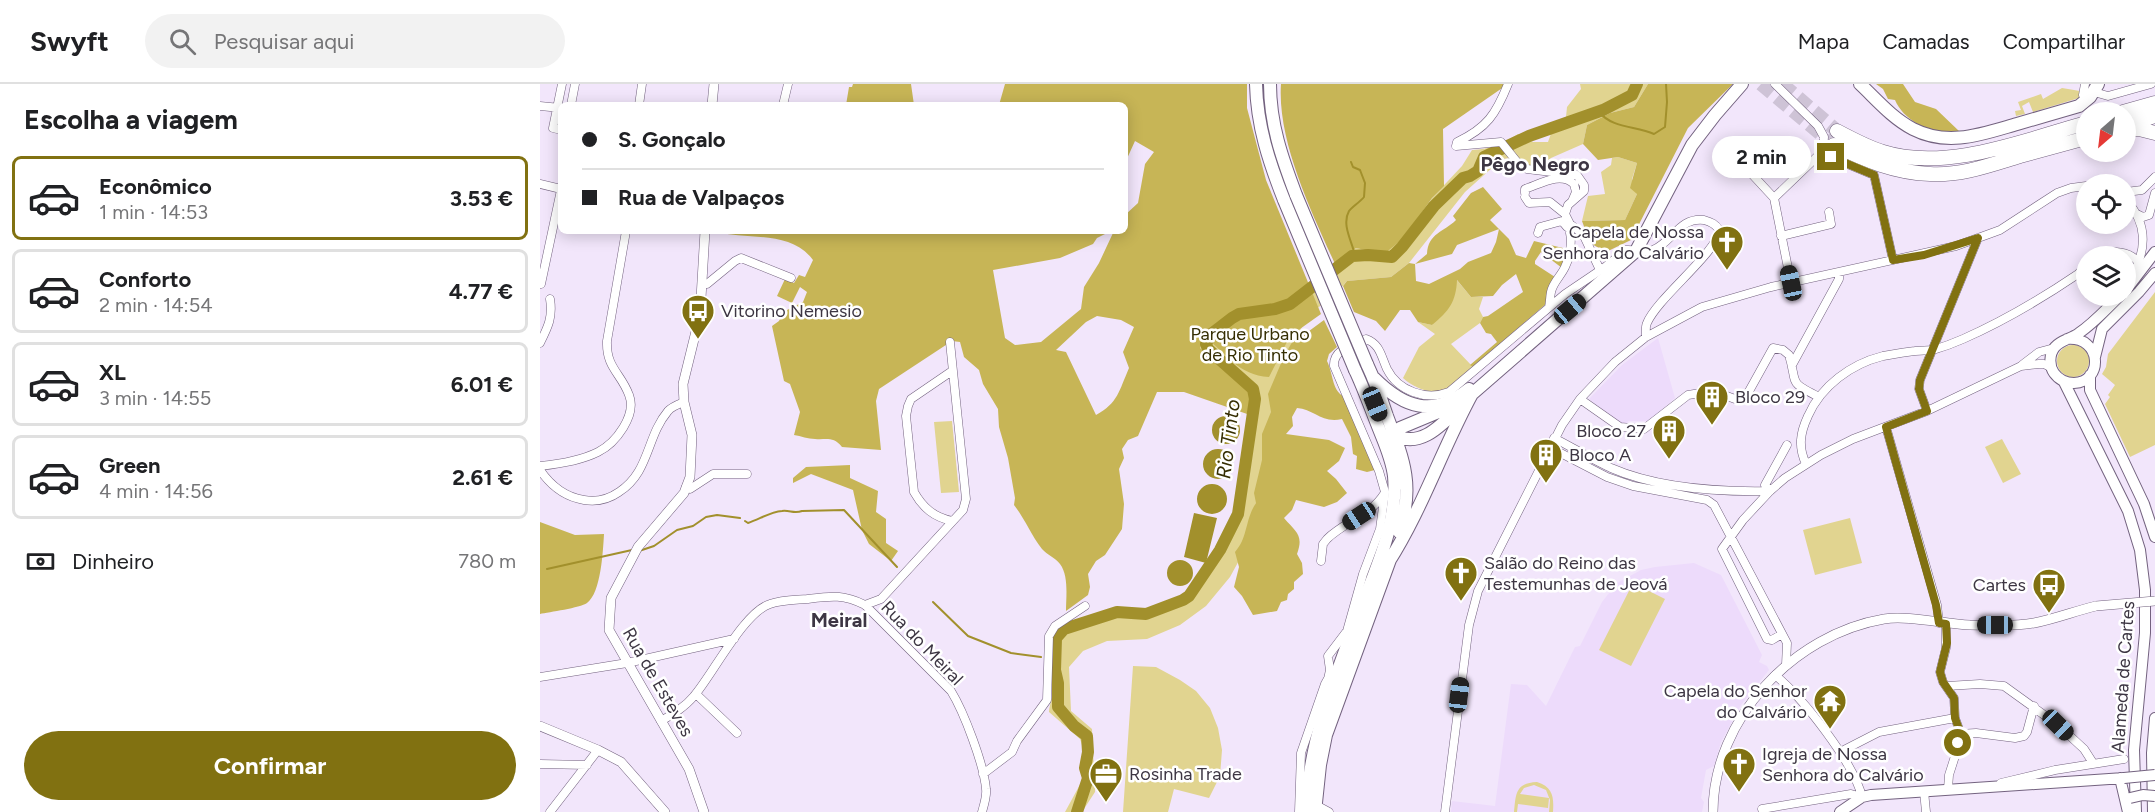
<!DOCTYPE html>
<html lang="pt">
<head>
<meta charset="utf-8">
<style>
  :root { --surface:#fff; --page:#f2f2f2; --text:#202124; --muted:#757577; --line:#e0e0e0; --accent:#817111 }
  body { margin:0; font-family:Figtree,sans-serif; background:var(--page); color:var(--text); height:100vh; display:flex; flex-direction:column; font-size:22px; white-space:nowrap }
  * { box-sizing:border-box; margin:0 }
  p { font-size:20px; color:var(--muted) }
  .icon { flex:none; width:33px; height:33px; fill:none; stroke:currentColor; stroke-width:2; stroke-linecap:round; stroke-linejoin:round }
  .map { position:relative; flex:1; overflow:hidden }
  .details { display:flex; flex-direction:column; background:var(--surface); width:540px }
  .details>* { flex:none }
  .hud { position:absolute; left:18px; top:18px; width:570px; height:132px; border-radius:9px; box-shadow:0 3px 15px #0003; display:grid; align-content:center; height:132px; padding:0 24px; background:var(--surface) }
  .needle { width:39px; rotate:208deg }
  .controls { position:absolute; left:1536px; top:18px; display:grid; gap:12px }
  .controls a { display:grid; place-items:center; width:60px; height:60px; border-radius:50%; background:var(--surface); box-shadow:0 3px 15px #0003; font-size:30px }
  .end { position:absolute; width:27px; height:27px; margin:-14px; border:8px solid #817111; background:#fff; box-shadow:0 0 0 3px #fff }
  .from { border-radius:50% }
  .bubble { position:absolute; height:42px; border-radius:21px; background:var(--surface); box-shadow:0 3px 15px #0003; font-size:20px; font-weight:700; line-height:42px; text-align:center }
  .car { position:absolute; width:18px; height:36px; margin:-18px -9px; border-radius:8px; box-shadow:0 0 4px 2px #0007; background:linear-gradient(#222 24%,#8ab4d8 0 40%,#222 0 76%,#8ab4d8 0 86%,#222 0) }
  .hud b { display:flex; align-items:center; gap:21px; height:57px; font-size:22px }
  .hud b+b { border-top:2px solid var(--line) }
  .hud i { width:15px; height:15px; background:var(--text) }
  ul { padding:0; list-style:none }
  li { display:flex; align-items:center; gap:18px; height:84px; margin:0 12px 9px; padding:0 12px; border:3px solid var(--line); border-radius:9px }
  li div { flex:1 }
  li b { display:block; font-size:22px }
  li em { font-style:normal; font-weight:700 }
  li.current { border-color:var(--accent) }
  li>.icon { width:54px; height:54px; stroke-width:1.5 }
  h2 { padding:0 24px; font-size:27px; line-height:72px }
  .pay { display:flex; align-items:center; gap:15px; height:66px; padding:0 24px; font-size:22px }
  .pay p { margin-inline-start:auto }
  .cta { display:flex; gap:12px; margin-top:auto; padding:12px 24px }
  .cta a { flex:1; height:69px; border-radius:36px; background:var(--accent); color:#fff; font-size:24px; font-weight:700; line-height:69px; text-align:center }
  header { display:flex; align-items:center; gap:36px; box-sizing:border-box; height:84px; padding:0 30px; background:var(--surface); border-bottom:2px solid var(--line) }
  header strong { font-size:28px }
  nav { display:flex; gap:33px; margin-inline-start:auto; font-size:21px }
  .search { width:420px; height:54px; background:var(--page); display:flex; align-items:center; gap:15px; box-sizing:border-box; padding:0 21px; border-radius:33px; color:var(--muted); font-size:22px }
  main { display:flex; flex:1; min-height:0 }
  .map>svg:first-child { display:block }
</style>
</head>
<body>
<header>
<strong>Swyft</strong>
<div class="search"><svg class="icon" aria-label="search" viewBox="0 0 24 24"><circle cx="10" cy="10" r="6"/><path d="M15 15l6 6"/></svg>Pesquisar aqui</div>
<nav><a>Mapa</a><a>Camadas</a><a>Compartilhar</a></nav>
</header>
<main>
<section class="details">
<h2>Escolha a viagem</h2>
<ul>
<li class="current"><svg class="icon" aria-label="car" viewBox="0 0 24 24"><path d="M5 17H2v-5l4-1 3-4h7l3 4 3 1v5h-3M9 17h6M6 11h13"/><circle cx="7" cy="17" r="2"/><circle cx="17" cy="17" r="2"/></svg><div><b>Econômico</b><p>1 min · 14:53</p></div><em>3.53 €</em></li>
<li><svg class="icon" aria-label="car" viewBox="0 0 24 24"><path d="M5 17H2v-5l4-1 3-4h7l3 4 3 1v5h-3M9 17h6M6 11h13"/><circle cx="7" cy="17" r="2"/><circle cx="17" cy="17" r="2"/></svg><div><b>Conforto</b><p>2 min · 14:54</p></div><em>4.77 €</em></li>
<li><svg class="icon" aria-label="car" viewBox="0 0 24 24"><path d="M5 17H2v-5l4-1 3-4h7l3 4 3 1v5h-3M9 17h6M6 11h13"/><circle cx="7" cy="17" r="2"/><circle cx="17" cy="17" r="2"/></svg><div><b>XL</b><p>3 min · 14:55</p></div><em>6.01 €</em></li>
<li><svg class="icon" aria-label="car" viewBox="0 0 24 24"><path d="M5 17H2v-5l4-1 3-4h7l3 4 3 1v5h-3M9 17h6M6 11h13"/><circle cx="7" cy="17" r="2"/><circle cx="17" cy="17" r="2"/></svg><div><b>Green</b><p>4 min · 14:56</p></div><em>2.61 €</em></li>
</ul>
<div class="pay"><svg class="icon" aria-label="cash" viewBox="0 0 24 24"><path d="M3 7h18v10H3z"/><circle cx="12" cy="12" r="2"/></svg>Dinheiro<p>780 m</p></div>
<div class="cta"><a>Confirmar</a></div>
</section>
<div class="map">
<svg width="1615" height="728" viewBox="0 0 1615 728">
  <rect width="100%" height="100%" fill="#f2e6fb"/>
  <path fill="#eddbfb" d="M1118 254 1135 314 1109 337H1088L1087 340 1082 342 1049 315 1082 281Z
    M1154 479 1181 491 1222 571 1219 578 1227 582 1229 586 1201 621 1181 658 1174 682 1166 686 1161 714 1164 718 1162 728H911L912 717 955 722 971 600 987 601 1006 622 1035 563 1040 562 1062 518 1077 499 1101 486 1115 483Z"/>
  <path fill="#e1d490" d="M1040 0H1108L1094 23 1070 29 1047 41 1043 60 1011 74 998 84 990 82 984 88 973 86 972 74 962 75 925 108 869 179 851 193 807 197 792 214 773 227 764 240 745 270 708 460 690 493 666 522 640 541 607 555 567 557 543 567 529 583 531 627 552 645 554 688 556 690 555 708 542 728H525L543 695C541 681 546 669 540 655L509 628C510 615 518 602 511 590V556L514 551 524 540 553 534 579 523 601 528 644 512 668 477 696 426 710 331 709 306 660 264 668 246 749 216 816 164 844 169 864 154 892 114 922 82 932 66C951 65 962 60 978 50L993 58H1008L1014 41 1026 33 1027 23 1041 5Z
    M1522 4 1540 7 1539 14 1493 28 1489 18 1482 22 1485 30 1476 32 1475 27 1481 26 1478 18 1501 10 1503 15Z
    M1078 73 1097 79 1092 95 1097 110 1085 136 1042 137 1048 112 1065 110 1061 88 1071 81 1072 74Z
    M916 195 931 213H943L939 225 943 233 940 239 911 260 933 283C925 289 915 301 907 305 892 312 874 304 863 294L879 263 895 250 878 238 892 241Z
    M1615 208V361L1590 373 1565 320 1570 313 1568 311 1575 301 1562 290 1566 283 1568 270Z
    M1517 277a16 16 0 1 1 32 0a16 16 0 1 1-32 0Z
    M412 337 419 408 401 409 394 338Z
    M1462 355 1481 390 1463 399 1445 363Z
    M1310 434 1322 479 1275 491 1263 446Z
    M1093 499 1125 515 1091 582 1059 566Z
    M593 582 616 583 640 596 656 607 670 624 678 644 682 666 680 692 669 714 634 705 628 728H583Z
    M997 698C1013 703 1014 713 1013 728H1009L1010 716 1006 706 994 701 984 704 980 710 1009 714 1008 724 978 720 977 728H974C976 710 975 699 997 698Z"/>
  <path fill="#c7b556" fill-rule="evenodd" d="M313 0H371L374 21H306L309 3H312Z
    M465 0H707V24L726 96 781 230 750 252 729 293C698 291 687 270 665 253L660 264 709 306 710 331 644 308H617L598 352 588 356 582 365 584 374 579 385 584 420 582 445 565 471 556 477 548 490 550 503 548 511 526 527C526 513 529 492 520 480 516 474 507 471 502 465 491 451 485 435 474 421L475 414 468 374 459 343 458 325 443 300 439 286 424 273 420 258 412 257 339 305 336 317 341 366 302 363C293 352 287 356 275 355 268 355 261 352 254 351L260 328 250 300 244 297 232 242 239 237 243 228 263 218 267 208 260 203 252 219 237 212 245 195 254 199 259 191 265 193 273 176C250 145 206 157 173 147H585V131L598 119 605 80 614 68 595 57 585 79V21H459ZM567 149H573L559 179 544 203 541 225 501 258 475 261 465 254 453 186 520 174 553 160 557 154ZM557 232 581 236 594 243 583 268 589 284C579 307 578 319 556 331L526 268 516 266 546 238Z
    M741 0H968L903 45 904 102 892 114 864 154 844 170 816 164 795 180C772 129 737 57 741 0Z
    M1108 0H1193L1148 44 1091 156 1066 168 1050 159 1042 137 1085 136 1097 110 1090 104 1097 79 1078 73 1058 76 1043 60 1047 41 1070 29 1094 23Z
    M1336 0H1363L1375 18 1396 25 1420 48C1397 54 1364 38 1355 16L1348 15 1343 5Z
    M943 103 962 125 950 136 969 155 976 171 986 174 994 157 1027 165 1022 184 1001 168 995 177V180L1015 193 1007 219 933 283 930 281 957 258 951 250 946 249 940 239 943 233 948 232 983 208 976 190 962 201 953 212 931 213 917 196C916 218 909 227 892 241L878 238 870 226H860L845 247 836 237 814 228 803 202 807 197 851 193 869 179 875 180 887 170C888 149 904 148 916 136L913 132 931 109ZM959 145 956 158 951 169 928 178 920 185 889 200 876 197 875 180 912 170 917 161Z
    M784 236 797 263 789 270 787 277C793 289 792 306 803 312L835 386 827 388 816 385 817 372 813 370 811 353 802 335C782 340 774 325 757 324L752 333 753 342 746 350 789 356 805 364 799 377 787 387 796 395 807 409 797 418 784 423 756 416 752 426 744 434C756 448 764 451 757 470L762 479 763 490 754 498V505L748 510 747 516 741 518 737 527 713 531 702 512 694 503 699 483 695 468C708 454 705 435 716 419L714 409 722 376V350L731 328 728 310 745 270 757 250H765Z
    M310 381V394L338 407 336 428 346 435V459L358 467 351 477 329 460 322 446 313 406 271 390 253 399V394L266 383Z
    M0 438 35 451 64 450C63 467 61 509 47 519 40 524 9 528 0 530Z"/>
  <path fill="#a2902c" d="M672 346a14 14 0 1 1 28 0a14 14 0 1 1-28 0Z
    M663 380a15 15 0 1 1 30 0a15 15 0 1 1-30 0Z
    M657 415a15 15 0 1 1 30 0a15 15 0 1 1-30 0Z
    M654 429 677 434 666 479 644 473Z
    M627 489a13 13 0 1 1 26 0a13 13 0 1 1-26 0Z"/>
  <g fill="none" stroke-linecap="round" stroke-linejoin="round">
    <path stroke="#a2902c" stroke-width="2" d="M1059 28C1072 44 1095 42 1114 50L1125 43 1127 18 1126 0
      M811 78 813 83 820 86 825 99 824 113C820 118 812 123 809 127 801 141 813 159 815 172
      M205 437 208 439C220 435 230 428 242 427 250 426 254 430 262 427L304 426 357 483
      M99 467 114 462 137 446 153 442 166 433 177 431 200 434
      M7 485 92 466
      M393 518 428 552 471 569 501 573"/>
    <path stroke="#a2902c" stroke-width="12" d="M537 728 548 694 545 684 548 668 547 652 534 642 518 623V599L515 586 516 554 524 545 577 528 606 530 643 516 649 512 680 466 698 430 715 315 713 305 668 265 666 260 670 251 692 234 699 230 735 225 750 220 812 172 828 171 852 173 862 163 894 122 923 94 930 92 938 87 944 73 989 52 1063 26 1092 11 1097 0"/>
    <path stroke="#cec3d6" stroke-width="14" stroke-dasharray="14 7" stroke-linecap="butt" d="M1221 0 1294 61
      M1242 0 1297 47"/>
    <g stroke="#73627f" stroke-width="9">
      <path id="minor" d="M968 0C956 30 947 44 917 58L916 62 961 58 978 79 987 85 1037 91 1044 101V107L1028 121 1025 130 1030 140 1043 150 1060 186
        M1235 0 1278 42 1284 53 1283 67 1291 73 1334 91 1353 176
        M1545 0 1543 11 1546 17
        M1554 8 1568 12 1611 0
        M31 21 35 0
        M99 21 102 0
        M243 21 248 0
        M0 22 20 24
        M21 46 13 44 22 0
        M1184 60 1234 114 1251 199
        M0 100 21 105
        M1586 108 1602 106 1615 93
        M985 109V105C1000 100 1021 87 1034 100L1036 108 1033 115
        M985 113 989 119 1010 118 1025 130
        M1234 114 1283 67
        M1586 116C1608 140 1607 165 1592 192
        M1595 129 1603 133 1609 131 1615 109
        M998 149 1000 143 1022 137 1027 143
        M1241 152 1291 140 1289 128
        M1560 172C1572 166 1589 166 1599 179
        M1 200 21 106
        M163 200H167L195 177 201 174 251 194
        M1009 223C1010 219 1010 213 1011 208 1013 198 1021 192 1025 183 1030 174 1032 158 1030 149
        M0 259C8 243 13 233 10 215
        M1252 281 1299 195V188
        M1482 281 1499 268 1514 264
        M1040 315 1080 343 1104 345 1148 311 1173 307 1195 315 1203 314 1208 309 1233 264 1243 266 1249 271C1258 301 1247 297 1279 313
        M1387 327 1379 305 1380 296 1438 154
        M1346 343 1397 521 1399 539
        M1014 354C1033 364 1052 375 1071 384 1117 404 1180 408 1230 407L1225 401 1247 361
        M1009 363 1067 393 1093 402 1167 416 1174 421 1247 559 1246 581
        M1266 380C1258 363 1260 349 1268 332 1281 302 1311 280 1343 272 1354 270 1365 268 1375 267 1381 266 1387 267 1393 266 1403 263 1414 259 1423 255 1464 237 1501 215 1538 190L1546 182
        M0 382C20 380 40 377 58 368 76 359 97 331 89 311 81 289 66 284 67 257L86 147
        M0 386C11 402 25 413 44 416 56 418 69 415 79 408 110 388 106 353 128 327 131 323 139 320 144 318
        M146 403 150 405 173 390H207
        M412 437C394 433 383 424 374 408L366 332 368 322 371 315 412 287
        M781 477 783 460 787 455C804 438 831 431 844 410
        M325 521 341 515 423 426 426 415 410 258
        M1406 540V564L1400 588 1403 598 1414 614 1415 634 1419 645 1417 666 1409 691 1408 705
        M1242 550 1232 556 1227 555 1182 465 1203 436 1230 407 1245 394 1281 371 1313 355 1387 327 1481 282 1499 280H1504L1512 284
        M1235 591C1263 614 1314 679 1322 713
        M0 593 87 579 194 555
        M788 595 790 586 788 572 807 547 823 490 840 445 845 408 839 387 794 282C793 265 813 261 826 255 840 260 841 272 847 285 858 307 886 317 909 308L1025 210 1065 183 1086 166C1095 165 1104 170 1113 166 1133 158 1139 133 1164 136 1171 138 1176 140 1179 146 1179 167 1118 213 1107 239 1105 243 1106 248 1106 253
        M1407 602 1440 600 1464 602 1518 641 1544 665 1553 679
        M156 610 197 649
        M121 637C133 630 145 623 154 612 173 590 204 528 230 520 241 516 255 516 267 515 291 512 303 510 325 521L411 607C424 628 444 681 446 705 447 712 444 721 442 728
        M1419 650 1436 649 1475 654 1484 652 1487 648 1494 622
        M1300 668 1339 648 1415 634
        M0 680 47 681
        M443 690 472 668 477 657 507 616 509 552 515 542 545 522
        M1461 699 1515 686 1584 675
        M1384 707 1386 728
        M776 721 789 728
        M1222 725 1311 710 1322 713
        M10 728 58 666
        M759 728 761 669 785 600 790 591
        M905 728 929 541 938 507 1022 341 1040 315 1075 278 1106 253 1162 223 1231 203 1416 162 1460 146 1517 109 1531 104 1546 102"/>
    </g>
    <g stroke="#73627f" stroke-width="10">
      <path id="tertiary" d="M172 21 174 0
        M0 642 58 666 81 678 125 728
        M164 728 149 685 69 546 71 514 98 463 144 409 150 393 152 351 144 318 143 300 160 231 165 147
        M1173 728C1173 635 1254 550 1344 535 1367 531 1405 540 1430 541 1451 541 1473 543 1494 539 1515 535 1535 527 1556 522"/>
    </g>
    <g stroke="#73627f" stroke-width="12">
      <path id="secondary" d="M1586 206 1615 168
        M1527 255C1562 252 1564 298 1534 299 1527 299 1519 296 1514 289 1509 282 1509 270 1515 263 1521 256 1531 255 1539 249 1554 239 1567 224 1580 212
        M1555 273 1562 245 1599 208 1615 189
        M1550 291V306L1604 420 1615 453
        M1524 298 1588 427 1600 466 1605 506V549L1594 666 1596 728
        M1580 694 1588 728
        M1300 728 1322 713 1331 711 1584 694
        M1613 728 1612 669 1615 634"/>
    </g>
    <g stroke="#73627f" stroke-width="14">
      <path id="primary" d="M716 0C717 42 729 78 744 116
        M730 0C730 40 742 74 756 111
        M1320 0C1337 16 1352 34 1373 45 1408 63 1442 50 1477 40 1498 34 1518 28 1539 22L1550 13 1558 0
        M827 280C835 297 841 314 847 332 863 374 875 402 859 448
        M834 294C864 324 893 334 929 305
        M853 350C881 367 904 338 923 320
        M852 357 860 344 908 324
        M848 479C882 426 902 365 932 310L1096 167 1152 61 1175 31 1202 0
        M766 728C769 657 795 593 820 527 836 484 858 439 854 392 852 375 845 360 839 345 831 325 824 305 815 286
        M775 728 780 681 786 651 851 473"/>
    </g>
    <g stroke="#73627f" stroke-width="15">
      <path id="motorway" d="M1583 28 1615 19
        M1586 41 1615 32
        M1586 46 1599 45 1615 49
        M1297 47C1312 55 1327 63 1343 68 1406 88 1485 56 1546 39
        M1294 61C1324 76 1356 89 1390 90 1421 92 1450 81 1480 72 1502 66 1524 60 1546 54"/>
    </g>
    <use href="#minor" stroke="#fff" stroke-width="8"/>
    <use href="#tertiary" stroke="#fff" stroke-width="9"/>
    <use href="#secondary" stroke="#fff" stroke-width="10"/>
    <use href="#primary" stroke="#fff" stroke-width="12"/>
    <use href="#motorway" stroke="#fff" stroke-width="14"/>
    <g stroke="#73627f" stroke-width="10" stroke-linecap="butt">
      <path id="tertiary-bridge" d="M1556 522 1615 517"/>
    </g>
    <g stroke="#73627f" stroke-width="12" stroke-linecap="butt">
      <path id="secondary-bridge" d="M1584 694 1615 691
        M1590 714 1603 711 1615 712"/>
    </g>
    <g stroke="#73627f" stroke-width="14" stroke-linecap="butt">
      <path id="primary-bridge" d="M756 111 827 280
        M744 116 815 286"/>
    </g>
    <use href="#tertiary-bridge" stroke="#fff" stroke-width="9"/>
    <use href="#secondary-bridge" stroke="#fff" stroke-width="10"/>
    <use href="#primary-bridge" stroke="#fff" stroke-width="12"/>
  </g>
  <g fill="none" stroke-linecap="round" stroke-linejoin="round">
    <path stroke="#817111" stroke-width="8" d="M1291 73 1334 91 1353 176 1384 171 1438 154 1380 296 1379 305 1387 327 1346 343 1396 521 1399 539 1406 540 1407 559 1400 588 1403 598 1414 614 1415 634 1419 645 1418 659"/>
  </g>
  <defs>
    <g id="church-pin" transform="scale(1.725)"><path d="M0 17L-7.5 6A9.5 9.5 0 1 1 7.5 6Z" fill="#817111" stroke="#fff"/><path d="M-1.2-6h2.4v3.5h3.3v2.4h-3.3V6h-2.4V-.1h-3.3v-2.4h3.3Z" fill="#fff"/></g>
    <g id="bus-pin" transform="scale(1.725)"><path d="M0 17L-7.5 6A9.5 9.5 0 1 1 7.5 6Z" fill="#817111" stroke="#fff"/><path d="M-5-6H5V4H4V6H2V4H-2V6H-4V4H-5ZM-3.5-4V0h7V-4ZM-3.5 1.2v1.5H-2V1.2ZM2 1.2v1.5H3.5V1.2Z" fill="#fff"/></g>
    <g id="building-pin" transform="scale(1.725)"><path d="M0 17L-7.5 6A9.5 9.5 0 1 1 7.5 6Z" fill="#817111" stroke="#fff"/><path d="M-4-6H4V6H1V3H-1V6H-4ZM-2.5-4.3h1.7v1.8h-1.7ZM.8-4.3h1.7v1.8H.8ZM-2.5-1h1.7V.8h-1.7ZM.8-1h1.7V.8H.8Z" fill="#fff"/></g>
    <g id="temple-pin" transform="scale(1.725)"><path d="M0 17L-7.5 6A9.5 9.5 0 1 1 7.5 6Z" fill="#817111" stroke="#fff"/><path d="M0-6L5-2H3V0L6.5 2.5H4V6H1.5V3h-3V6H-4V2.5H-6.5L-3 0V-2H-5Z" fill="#fff"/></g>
    <g id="office-pin" transform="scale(1.725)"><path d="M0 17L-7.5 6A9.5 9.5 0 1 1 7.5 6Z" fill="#817111" stroke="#fff"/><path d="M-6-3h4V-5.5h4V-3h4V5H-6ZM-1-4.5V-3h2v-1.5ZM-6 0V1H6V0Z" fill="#fff"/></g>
  </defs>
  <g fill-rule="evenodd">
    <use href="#church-pin" x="1187" y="158"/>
    <use href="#bus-pin" x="158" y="227"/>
    <use href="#building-pin" x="1172" y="313"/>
    <use href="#building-pin" x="1129" y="347"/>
    <use href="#building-pin" x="1006" y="371"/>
    <use href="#church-pin" x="921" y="489"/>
    <use href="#bus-pin" x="1509" y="501"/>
    <use href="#temple-pin" x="1290" y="617"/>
    <use href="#church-pin" x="1199" y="680"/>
    <use href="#office-pin" x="566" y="690"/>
  </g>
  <g text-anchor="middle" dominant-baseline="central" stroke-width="5" stroke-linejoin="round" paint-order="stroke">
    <g font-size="18" fill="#3d3643" stroke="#fff" text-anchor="start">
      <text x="1164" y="148" text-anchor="end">Capela de Nossa<tspan x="1164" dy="21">Senhora do Calvário</tspan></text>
      <text x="181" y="227">Vitorino Nemesio</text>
      <text x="1195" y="313">Bloco 29</text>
      <text x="1106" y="347" text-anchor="end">Bloco 27</text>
      <text x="1029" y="371">Bloco A</text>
      <text x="944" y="479">Salão do Reino das<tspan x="944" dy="21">Testemunhas de Jeová</tspan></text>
      <text x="1486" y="501" text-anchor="end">Cartes</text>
      <text x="1267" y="607" text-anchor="end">Capela do Senhor<tspan x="1267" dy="21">do Calvário</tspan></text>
      <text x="1222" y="670">Igreja de Nossa<tspan x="1222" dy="21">Senhora do Calvário</tspan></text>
      <text x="589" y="690">Rosinha Trade</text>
    </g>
    <g font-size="18" fill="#352e03" stroke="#fff">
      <text x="710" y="250">Parque Urbano<tspan x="710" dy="21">de Rio Tinto</tspan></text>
    </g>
    <g font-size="18" fill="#3d3643" stroke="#fff">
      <text transform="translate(382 559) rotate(46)">Rua do Meiral</text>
      <text transform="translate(1583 593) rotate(-86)">Alameda de Cartes</text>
      <text transform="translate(118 598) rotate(60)">Rua de Esteves</text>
    </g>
    <g font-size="20" font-weight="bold" fill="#3d3643" stroke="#fff">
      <text x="995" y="80">Pêgo Negro</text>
      <text x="299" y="536">Meiral</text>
    </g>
    <g font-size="20" font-style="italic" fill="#362e03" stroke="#fff">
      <text transform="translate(688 355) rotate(-83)">Rio Tinto</text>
    </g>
  </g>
</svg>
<div class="controls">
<a><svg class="needle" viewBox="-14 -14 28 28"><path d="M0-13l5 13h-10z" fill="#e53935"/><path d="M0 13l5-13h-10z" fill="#757577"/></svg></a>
<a><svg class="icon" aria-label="locate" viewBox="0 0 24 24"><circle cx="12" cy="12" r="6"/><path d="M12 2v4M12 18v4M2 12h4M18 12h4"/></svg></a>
<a><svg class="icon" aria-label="layers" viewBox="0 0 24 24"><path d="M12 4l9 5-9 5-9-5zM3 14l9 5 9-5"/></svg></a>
</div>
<i class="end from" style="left:1418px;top:659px"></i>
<i class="end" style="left:1291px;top:73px"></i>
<div class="bubble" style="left:1172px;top:52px;width:99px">2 min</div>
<i class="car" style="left:1251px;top:199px;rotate:348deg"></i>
<i class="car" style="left:1030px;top:225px;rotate:50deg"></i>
<i class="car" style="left:835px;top:320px;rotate:158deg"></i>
<i class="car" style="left:819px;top:432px;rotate:237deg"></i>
<i class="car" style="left:1455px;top:541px;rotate:270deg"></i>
<i class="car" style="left:919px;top:611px;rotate:7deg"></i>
<i class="car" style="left:1518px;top:641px;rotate:134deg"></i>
<div class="hud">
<b><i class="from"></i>S. Gonçalo</b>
<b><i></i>Rua de Valpaços</b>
</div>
</div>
</main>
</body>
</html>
